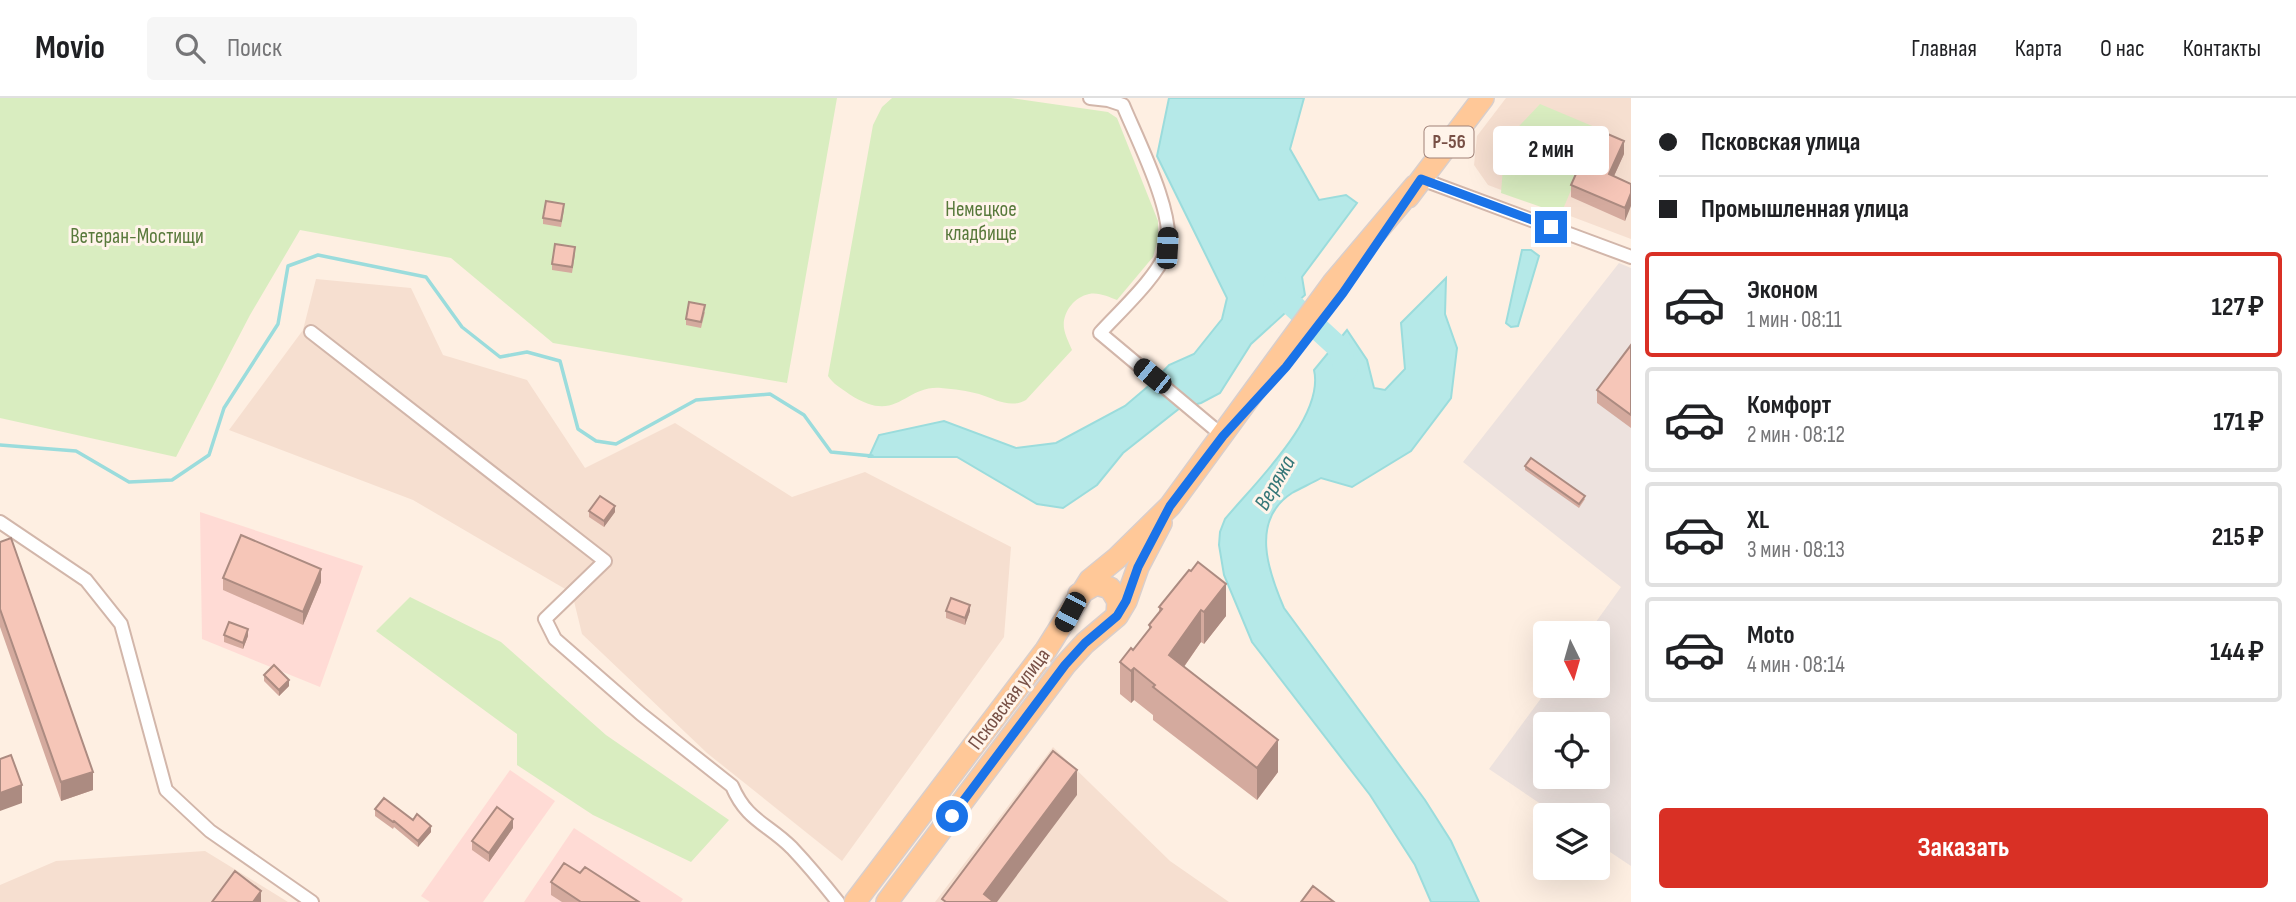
<!DOCTYPE html>
<html lang="ru">
<head>
<meta charset="utf-8">
<style>
  :root { --surface:#fff; --page:#f6f6f6; --text:#202124; --muted:#757577; --line:#e0e0e0; --accent:#d93025 }
  body { margin:0; font-family:"Sofia Sans Condensed",sans-serif; background:var(--page); color:var(--text); height:100vh; display:flex; flex-direction:column; font-size:26px; white-space:nowrap }
  * { box-sizing:border-box; margin:0 }
  p { font-size:23px; color:var(--muted) }
  .icon { flex:none; width:38px; height:38px; fill:none; stroke:currentColor; stroke-width:2; stroke-linecap:round; stroke-linejoin:round }
  .map { position:relative; flex:1; overflow:hidden }
  .drawer { display:flex; flex-direction:column; background:var(--surface); width:665px }
  .drawer>* { flex:none }
  .banner { display:grid; align-content:center; height:154px; padding:0 28px; background:var(--surface) }
  .needle { width:46px; rotate:175deg }
  .fabs { position:absolute; left:1533px; top:523px; display:grid; gap:14px }
  .fabs a { display:grid; place-items:center; width:77px; height:77px; border-radius:7px; background:var(--surface); box-shadow:0 7px 28px #0002; font-size:35px }
  .end { position:absolute; width:32px; height:32px; margin:-16px; border:9px solid #1a73e8; background:#fff; box-shadow:0 0 0 4px #fff }
  .from { border-radius:50% }
  .bubble { position:absolute; height:49px; border-radius:7px; background:var(--surface); box-shadow:0 7px 28px #0002; font-size:23px; font-weight:700; line-height:49px; text-align:center }
  .car { position:absolute; width:21px; height:42px; margin:-21px -10px; border-radius:9px; box-shadow:0 0 5px 2px #0007; background:linear-gradient(#222 24%,#8ab4d8 0 40%,#222 0 76%,#8ab4d8 0 86%,#222 0) }
  .banner b { display:flex; align-items:center; gap:24px; height:66px; font-size:26px }
  .banner b+b { border-top:2px solid var(--line) }
  .banner i { width:18px; height:18px; background:var(--text) }
  ul { padding:0; list-style:none }
  li { display:flex; align-items:center; gap:21px; height:105px; margin:0 14px 10px; padding:0 14px; border:4px solid var(--line); border-radius:7px }
  li div { flex:1 }
  li b { display:block; font-size:26px }
  li em { font-style:normal; font-weight:700 }
  li.selected { border-color:var(--accent) }
  li>.icon { width:63px; height:63px; stroke-width:1.5 }
  .cta { display:flex; gap:14px; margin-top:auto; padding:14px 28px }
  .cta a { flex:1; height:80px; border-radius:7px; background:var(--accent); color:#fff; font-size:28px; font-weight:700; line-height:80px; text-align:center }
  header { display:flex; align-items:center; gap:42px; box-sizing:border-box; height:98px; padding:0 35px; background:var(--surface); border-bottom:2px solid var(--line) }
  header strong { font-size:33px }
  nav { display:flex; gap:38px; margin-inline-start:auto; font-size:24px }
  .search { width:490px; height:63px; background:var(--page); display:flex; align-items:center; gap:18px; box-sizing:border-box; padding:0 24px; border-radius:7px; color:var(--muted); font-size:26px }
  main { display:flex; flex:1; min-height:0 }
  .map>svg:first-child { display:block }
</style>
</head>
<body>
<header>
<strong>Movio</strong>
<div class="search"><svg class="icon" aria-label="search" viewBox="0 0 24 24"><circle cx="10" cy="10" r="6"/><path d="M15 15l6 6"/></svg>Поиск</div>
<nav><a>Главная</a><a>Карта</a><a>О нас</a><a>Контакты</a></nav>
</header>
<main>
<div class="map">
<svg width="1631" height="804" viewBox="0 0 1631 804">
  <rect width="100%" height="100%" fill="#feefe2"/>
  <path fill="#f6dfd0" d="M1506 0H1631V141L1488 87 1474 67 1477 38Z
    M316 181 411 190 443 257 527 282 585 370 675 325 792 399 865 374 1011 449 1004 539 842 763 707 655 582 536 572 495 413 402 229 332 303 232Z
    M1053 649 1170 763 1229 804H935Z
    M205 753 288 804H0V787L56 763Z"/>
  <path fill="#ffdbd5" d="M200 414 363 468 320 589 202 541Z
    M510 672 555 703 483 804H430L421 798Z
    M574 730 683 801 681 804H524Z"/>
  <path fill="#ede2de" fill-rule="evenodd" d="M1619 165 1631 170V768L1598 746V718L1557 717 1489 671 1550 588H1598V536L1588 535 1621 489 1463 364ZM1545 626H1598V679H1545Z"/>
  <path fill="#d9edc0" d="M0 0H837L787 285 553 245 451 160 300 132 250 217 176 359 0 320Z
    M892 0H1011L1108 14 1117 20 1158 123V142L1153 159 1117 202C1109 199 1099 194 1089 196 1074 199 1062 215 1064 230 1065 237 1069 245 1072 252L1026 302C1010 311 995 301 979 296 968 293 954 291 941 290 903 287 898 328 849 296 841 290 833 286 828 278L873 27 882 9Z
    M1540 6 1597 30 1561 116 1501 95 1505 43Z
    M410 499 501 544 606 637 729 722 691 764 593 717 517 667V636L376 533Z"/>
  <path fill="#b5e9e8" stroke="#9bdcdc" stroke-width="2" d="M1169 0H1304L1290 51 1319 102 1346 97 1357 105 1302 179 1305 197 1251 246 1220 295 1201 305 1180 310 1123 355 1097 387 1063 410 1037 406 957 359H869L879 337 944 323 1016 350 1056 345 1125 308 1152 285 1169 267 1194 256 1222 221 1227 200 1157 58Z
    M1522 152H1531L1539 158 1518 228 1511 229 1506 225Z
    M1446 180 1445 216 1457 250 1451 300 1411 353 1352 389 1321 380C1312 385 1301 390 1292 395 1250 422 1268 473 1284 510L1425 702 1451 743 1479 804H1431L1415 767 1370 697 1252 544 1224 477 1219 447 1220 434 1225 421C1254 386 1325 319 1314 272L1347 232 1367 262 1374 290 1385 292 1405 271 1401 225Z"/>
  <g fill="none" stroke-linecap="round" stroke-linejoin="round">
    <path stroke="#9bdcdc" stroke-width="3.5" d="M0 347 76 353 129 384 172 382 209 357 224 310 278 226 288 168 318 157 426 179 462 229 500 259 527 254 560 263 578 331 596 343 616 346 696 302 770 296 804 317 831 354 872 358"/>
    <path stroke="#b5e9e8" stroke-width="23" d="M1275 185 1277 193 1339 250 1346 272"/>
    <g stroke="#d2b6aa" stroke-width="16">
      <path id="street" d="M1090 0 1108 2 1123 7C1137 41 1176 117 1167 151 1160 177 1118 215 1100 235L1223 338
        M1421 81 1631 159
        M311 234 605 463 545 521 555 541 641 616 732 688C747 723 767 725 792 750 808 767 823 785 838 804
        M0 424 86 482 121 526 166 692 210 733 312 804"/>
    </g>
    <g stroke="#d9cecb" stroke-width="24">
      <path id="primary" d="M1408 99 1483 0
        M1079 496 1096 486 1110 490 1118 503 1117 518
        M855 804 1046 552 1090 482 1117 460 1170 408 1333 185 1415 88
        M887 804 1065 567 1085 545 1117 518 1126 503 1138 469 1161 425"/>
    </g>
    <use href="#street" stroke="#fff" stroke-width="12"/>
    <use href="#primary" stroke="#ffc898" stroke-width="21"/>
  </g>
  <path fill="#d4aa9e" d="M1624 56 1614 78 1631 86 1625 123 1571 99V87Z
    M564 112 561 129 543 126V120Z
    M575 156 572 175 552 172V166Z
    M705 214 701 230 686 227V221Z
    M1631 247V330L1597 305V292Z
    M1525 368 1585 401 1579 410 1525 372Z
    M589 413 615 414 604 429 589 419Z
    M0 444 93 692 61 703 0 529Z
    M1191 473 1226 518 1204 546 1201 544 1184 569 1278 674 1257 702 1153 622V617L1134 602 1131 605 1120 596V564L1133 552 1149 532V527L1159 514V509Z
    M223 480 321 484 303 527 223 492Z
    M946 513H970L965 527 946 520Z
    M224 537 248 538 243 551 224 544Z
    M264 577 289 588 279 598 264 583Z
    M375 711 413 722 431 734 418 749 394 729 393 731 375 718Z
    M513 730 489 764 472 752V743Z
    M580 775 639 804H562L551 797V784Z"/>
  <path fill="#ac8b81" d="M1624 43V56L1609 89V76Z
    M1631 95V108L1625 123V110Z
    M615 408V414L604 429V423Z
    M321 471V484L303 527V514Z
    M1226 486V518L1204 546V514Z
    M970 507V513L965 527V520Z
    M1201 512V544L1169 590V557Z
    M248 531V538L243 551V545Z
    M1134 570V602L1131 605V573Z
    M289 582V588L279 598V592Z
    M1278 642V674L1257 702V670Z
    M1077 672V697L997 804H984V796Z
    M93 674V692L61 703V684Z
    M22 687V705L0 713V695Z
    M513 721V730L489 764V755Z
    M431 728V734L418 749V743Z
    M261 793V804H253Z"/>
  <path fill="#f6c6b8" stroke="#ac8b81" stroke-width="2" d="M1596 31 1624 43 1609 76 1631 86V95L1625 110 1571 87Z
    M546 103 564 106 561 123 543 120Z
    M555 146 575 149 572 169 552 166Z
    M689 204 705 207 701 224 686 221Z
    M1631 247V317L1597 292Z
    M1531 360 1585 398 1579 406 1525 368Z
    M600 398 615 408 604 423 589 413Z
    M241 437 321 471 303 514 223 480Z
    M11 440 93 674 61 684 0 511V444Z
    M1198 464 1226 486 1204 514 1201 512 1169 557 1278 642 1257 670 1153 589 1155 587 1134 570 1131 573 1120 564 1131 550 1133 552 1151 529 1149 527 1162 511 1159 509 1189 472 1191 473Z
    M951 500 970 507 965 520 946 513Z
    M229 524 248 531 243 545 224 537Z
    M274 567 289 582 279 592 264 577Z
    M1053 653 1077 672 984 796 994 804H946L942 801Z
    M11 657 22 687 0 695V661Z
    M384 700 413 722 417 716 431 728 418 743 394 723 393 724 375 711Z
    M497 709 513 721 489 755 472 743Z
    M564 765 580 775 585 769 639 804H581L551 784Z
    M235 773 261 793 253 804H212Z
    M1313 788 1334 804H1301Z"/>
  <g fill="none" stroke-linecap="round" stroke-linejoin="round">
    <path stroke="#1a73e8" stroke-width="9" d="M952 718 1065 567 1085 545 1117 518 1126 503 1138 469 1170 408 1223 338 1286 269 1343 195 1421 81 1551 129"/>
  </g>
  <g text-anchor="middle" dominant-baseline="central" stroke-width="6" stroke-linejoin="round" paint-order="stroke">
    <rect fill="#fff4ea" stroke="#a08177" stroke-width="2" x="1424.5" y="28.5" width="49" height="31" rx="5"/>
    <g font-size="19" font-weight="bold" fill="#785046">
      <text x="1449" y="44">Р-56</text>
    </g>
    <g font-size="21" fill="#58793b" stroke="#fff4ea">
      <text x="981" y="111">Немецкое<tspan x="981" dy="24">кладбище</tspan></text>
      <text x="137" y="138">Ветеран-Мостищи</text>
    </g>
    <g font-size="21" fill="#785046" stroke="#fff4ea">
      <text transform="translate(1009 601) rotate(-53)">Псковская улица</text>
    </g>
    <g font-size="23" font-style="italic" fill="#367778" stroke="#fff4ea">
      <text transform="translate(1275 385) rotate(-60)">Веряжа</text>
    </g>
  </g>
</svg>
<div class="fabs">
<a><svg class="needle" viewBox="-14 -14 28 28"><path d="M0-13l5 13h-10z" fill="#e53935"/><path d="M0 13l5-13h-10z" fill="#757577"/></svg></a>
<a><svg class="icon" aria-label="locate" viewBox="0 0 24 24"><circle cx="12" cy="12" r="6"/><path d="M12 2v4M12 18v4M2 12h4M18 12h4"/></svg></a>
<a><svg class="icon" aria-label="layers" viewBox="0 0 24 24"><path d="M12 4l9 5-9 5-9-5zM3 14l9 5 9-5"/></svg></a>
</div>
<i class="end from" style="left:952px;top:718px"></i>
<i class="end" style="left:1551px;top:129px"></i>
<div class="bubble" style="left:1493px;top:28px;width:116px">2 мин</div>
<i class="car" style="left:1167px;top:150px;rotate:3deg"></i>
<i class="car" style="left:1152px;top:278px;rotate:309deg"></i>
<i class="car" style="left:1070px;top:514px;rotate:208deg"></i>
</div>
<section class="drawer">
<div class="banner">
<b><i class="from"></i>Псковская улица</b>
<b><i></i>Промышленная улица</b>
</div>
<ul>
<li class="selected"><svg class="icon" aria-label="car" viewBox="0 0 24 24"><path d="M5 17H2v-5l4-1 3-4h7l3 4 3 1v5h-3M9 17h6M6 11h13"/><circle cx="7" cy="17" r="2"/><circle cx="17" cy="17" r="2"/></svg><div><b>Эконом</b><p>1 мин · 08:11</p></div><em>127 ₽</em></li>
<li><svg class="icon" aria-label="car" viewBox="0 0 24 24"><path d="M5 17H2v-5l4-1 3-4h7l3 4 3 1v5h-3M9 17h6M6 11h13"/><circle cx="7" cy="17" r="2"/><circle cx="17" cy="17" r="2"/></svg><div><b>Комфорт</b><p>2 мин · 08:12</p></div><em>171 ₽</em></li>
<li><svg class="icon" aria-label="car" viewBox="0 0 24 24"><path d="M5 17H2v-5l4-1 3-4h7l3 4 3 1v5h-3M9 17h6M6 11h13"/><circle cx="7" cy="17" r="2"/><circle cx="17" cy="17" r="2"/></svg><div><b>XL</b><p>3 мин · 08:13</p></div><em>215 ₽</em></li>
<li><svg class="icon" aria-label="car" viewBox="0 0 24 24"><path d="M5 17H2v-5l4-1 3-4h7l3 4 3 1v5h-3M9 17h6M6 11h13"/><circle cx="7" cy="17" r="2"/><circle cx="17" cy="17" r="2"/></svg><div><b>Moto</b><p>4 мин · 08:14</p></div><em>144 ₽</em></li>
</ul>
<div class="cta"><a>Заказать</a></div>
</section>
</main>
</body>
</html>
